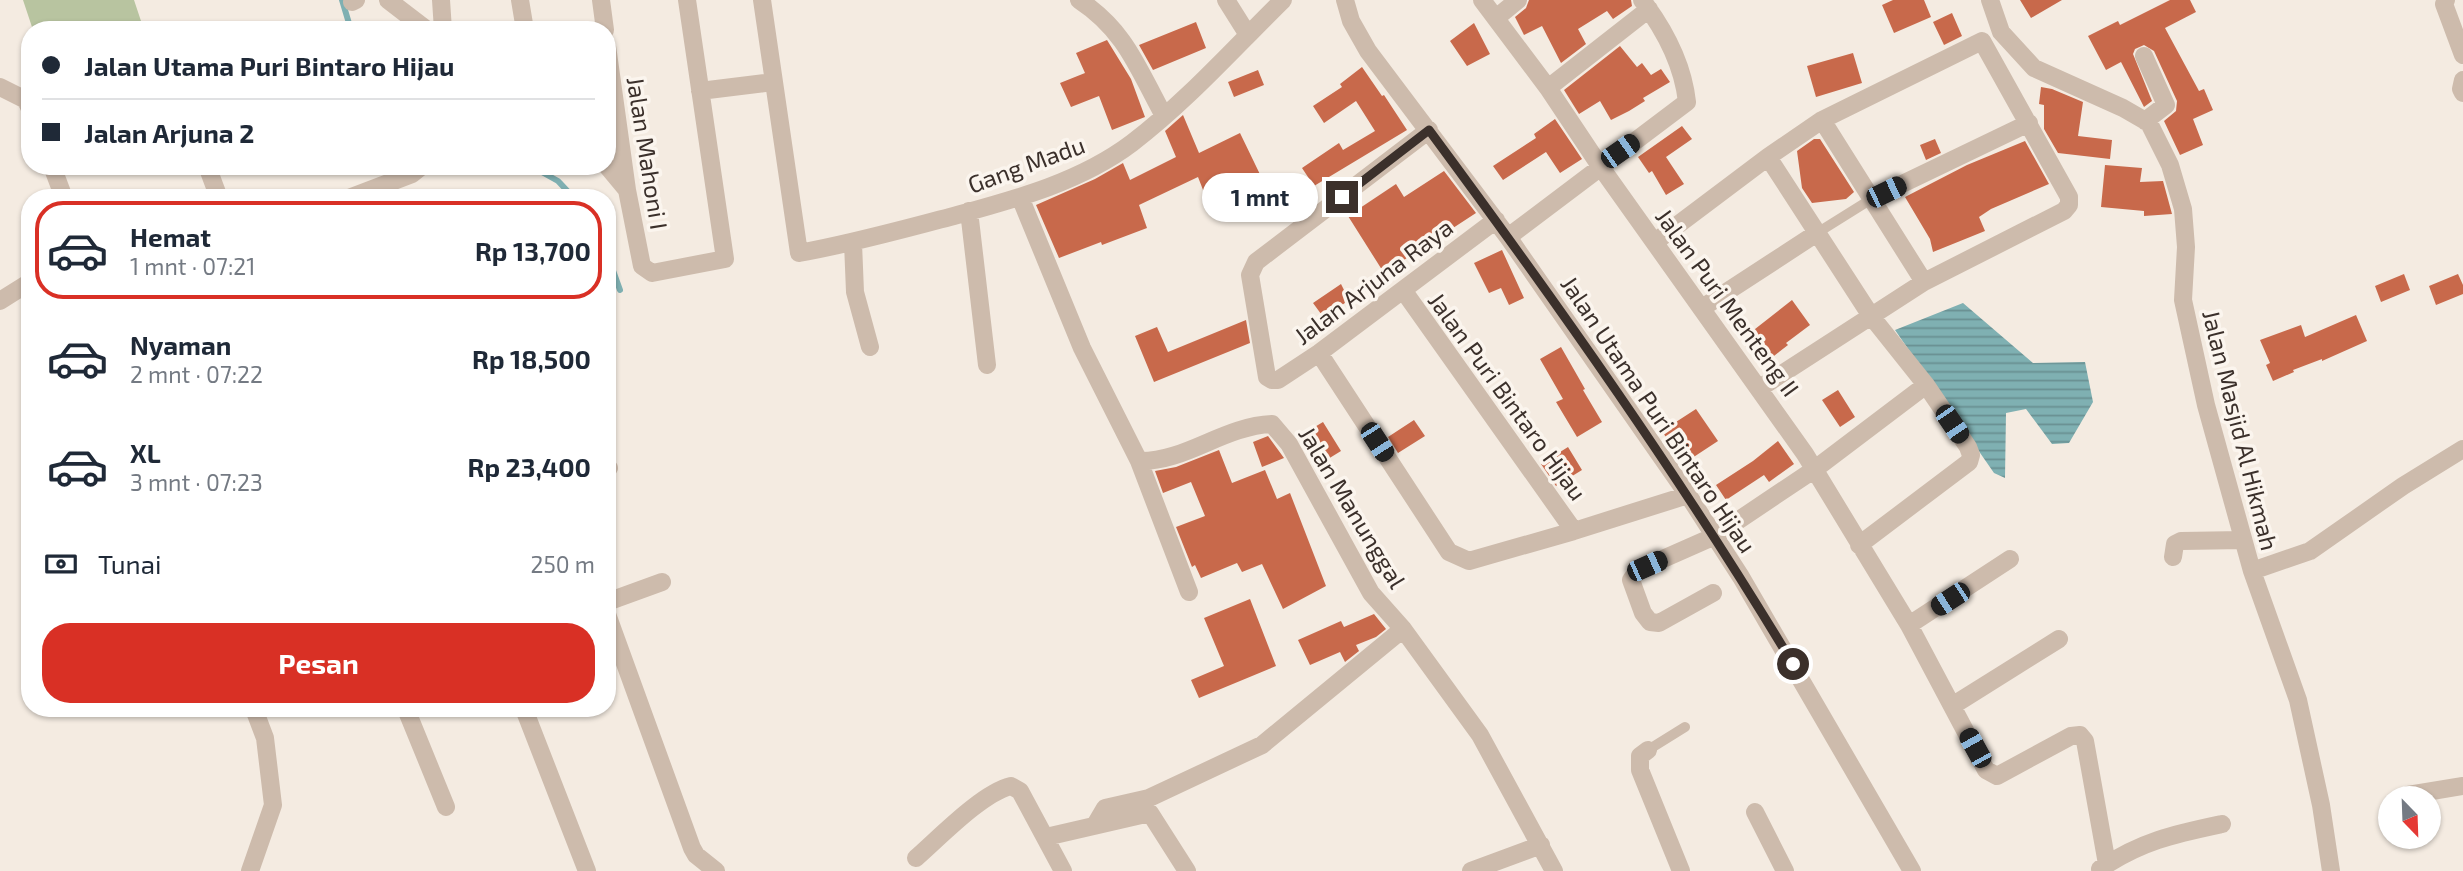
<!DOCTYPE html>
<html lang="id">
<head>
<meta charset="utf-8">
<style>
  :root { --surface:#fff; --page:#f2f2f3; --text:#1f2937; --muted:#747a83; --line:#e0e1e3; --accent:#d93025 }
  body { margin:0; font-family:"Exo 2",sans-serif; background:var(--page); color:var(--text); height:100vh; display:flex; flex-direction:column; font-size:26px; white-space:nowrap }
  * { box-sizing:border-box; margin:0 }
  p { font-size:23px; color:var(--muted) }
  .icon { flex:none; width:38px; height:38px; fill:none; stroke:currentColor; stroke-width:2; stroke-linecap:round; stroke-linejoin:round }
  .map { position:relative; flex:1; overflow:hidden }
  .side { position:absolute; left:21px; top:189px; width:595px; height:528px; display:flex; flex-direction:column; background:var(--surface); border-radius:28px; box-shadow:0 2px 5px #0004 }
  .side>* { flex:none }
  .hud { position:absolute; left:21px; top:21px; width:595px; height:154px; border-radius:28px; box-shadow:0 2px 5px #0004; display:grid; align-content:center; height:154px; padding:0 21px; background:var(--surface) }
  .needle { width:46px; rotate:157deg }
  .buttons { position:absolute; left:2378px; top:786px; display:grid; gap:14px }
  .buttons a { display:grid; place-items:center; width:63px; height:63px; border-radius:50%; background:var(--surface); box-shadow:0 2px 5px #0004; font-size:35px }
  .end { position:absolute; width:32px; height:32px; margin:-16px; border:9px solid #3b302b; background:#fff; box-shadow:0 0 0 4px #fff }
  .from { border-radius:50% }
  .bubble { position:absolute; height:49px; border-radius:24px; background:var(--surface); box-shadow:0 2px 5px #0004; font-size:23px; font-weight:700; line-height:49px; text-align:center }
  .car { position:absolute; width:21px; height:42px; margin:-21px -10px; border-radius:9px; box-shadow:0 0 5px 2px #0007; background:linear-gradient(#222 24%,#8ab4d8 0 40%,#222 0 76%,#8ab4d8 0 86%,#222 0) }
  .hud b { display:flex; align-items:center; gap:24px; height:66px; font-size:26px }
  .hud b+b { border-top:2px solid var(--line) }
  .hud i { width:18px; height:18px; background:var(--text) }
  ul { padding:12px 0 0; list-style:none }
  li { display:flex; align-items:center; gap:21px; height:98px; margin:0 14px 10px; padding:0 7px; border:4px solid transparent; border-radius:28px }
  li div { flex:1 }
  li b { display:block; font-size:26px }
  li em { font-style:normal; font-weight:700 }
  li.active { border-color:var(--accent) }
  li>.icon { width:63px; height:63px; stroke-width:1.5 }
  .pay { display:flex; align-items:center; gap:18px; height:77px; padding:0 21px; font-size:26px }
  .pay p { margin-inline-start:auto }
  .primary-button { display:flex; gap:14px; margin-top:auto; padding:14px 21px }
  .primary-button a { flex:1; height:80px; border-radius:28px; background:var(--accent); color:#fff; font-size:28px; font-weight:700; line-height:80px; text-align:center }
  .map>svg:first-child { display:block }
</style>
</head>
<body>
<div class="map">
<svg width="2463" height="871" viewBox="0 0 2463 871">
  <defs>
    <pattern id="water-rules" width="6" height="5" patternUnits="userSpaceOnUse" patternTransform="scale(1.75)"><rect width="6" height="5" fill="#7fb0b2"/><path d="M0 2.5h6" fill="none" stroke="#699091"/></pattern>
  </defs>
  <rect width="100%" height="100%" fill="#f4ebe1"/>
  <path fill="#b8c4a0" d="M23 0H134L144 30H33Z"/>
  <path fill="url(#water-rules)" d="M1963 303 2033 363 2085 362 2093 402 2069 443 2052 444 2026 409 2006 413 2005 478 1994 473 1895 330Z"/>
  <g fill="none" stroke-linecap="round" stroke-linejoin="round">
    <path stroke="#7fb0b2" stroke-width="6" d="M342 0 351 30
      M531 166 558 181 574 198
      M607 254 620 290"/>
  </g>
  <path fill="#c8694b" d="M1529 0H1631L1632 6 1613 19 1607 11 1578 29 1586 44 1561 63 1542 26 1524 35 1515 17 1526 8Z
    M1893 0H1924L1931 17 1894 33 1882 5Z
    M2020 0H2062L2031 18Z
    M2170 0H2190L2196 12 2165 28 2199 91 2204 89 2213 110 2193 119 2203 145 2180 155 2164 121 2176 111 2177 101 2154 51 2144 45 2135 49 2133 54 2152 101 2144 107 2121 62 2106 70 2088 36 2118 21 2120 25Z
    M1952 13 1962 36 1944 45 1933 22Z
    M1196 22 1206 48 1153 70 1139 45Z
    M1474 23 1490 54 1467 66 1450 41Z
    M1107 40 1131 79 1145 117 1112 130 1099 96 1071 107 1060 83 1085 73 1076 53Z
    M1620 46 1637 67 1642 63 1651 75 1661 69 1670 82 1643 98 1645 101 1629 111 1611 120 1600 101 1579 114 1564 90Z
    M1853 53 1862 83 1816 97 1807 66Z
    M1362 67 1382 96 1384 95 1407 130 1314 186 1302 168 1339 143 1343 150 1375 131 1356 101 1324 123 1313 106 1342 87 1340 84Z
    M1258 70 1264 85 1234 97 1228 82Z
    M2041 87 2052 89 2083 102 2078 136 2112 140 2110 159 2058 153 2044 129V105L2039 104Z
    M1183 115 1199 153 1240 133 1269 193 1272 191 1284 210 1267 222 1240 181 1205 195 1198 177 1139 205 1147 228 1102 245 1101 242 1059 258 1036 205 1095 179 1123 163 1130 180 1176 157 1165 131Z
    M1555 119 1582 159 1560 173 1546 152 1503 180 1493 166 1536 138 1534 134Z
    M1682 126 1692 139 1666 157 1684 184 1666 195 1652 171 1649 173 1638 157Z
    M1814 139H1820L1854 192 1846 199 1812 203 1802 188 1797 151Z
    M1935 139 1941 153 1926 160 1920 145Z
    M2025 141 2049 184 1991 209 1979 217 1985 231 1933 252 1930 239 1905 197 1967 165Z
    M2105 165 2142 168 2140 182 2163 181 2172 214 2144 216V211L2101 207Z
    M1444 171 1476 213 1384 273 1348 216 1396 184 1404 197Z
    M1502 250 1524 298 1509 305 1501 288 1489 293 1474 263Z
    M2404 274 2410 290 2381 302 2375 286Z
    M2458 274 2463 285V294L2436 305 2429 286Z
    M1341 284 1349 300 1324 318 1313 303Z
    M1792 300 1810 325 1786 343 1788 345 1761 366 1741 340Z
    M2356 315 2367 341 2322 361V359L2293 370 2294 372 2273 381 2266 365 2270 363 2260 340 2301 325 2305 337Z
    M1246 320 1250 343 1154 382 1135 336 1157 327 1168 352Z
    M1561 347 1585 389 1583 390 1602 422 1577 437 1556 402 1563 399 1540 359Z
    M1838 390 1855 417 1840 427 1822 400Z
    M1696 409 1718 441 1683 464 1662 431Z
    M1414 420 1425 436 1398 453 1388 437Z
    M1323 422 1341 451 1315 467 1298 437Z
    M1268 436 1284 458 1262 467 1253 442Z
    M1778 441 1794 464 1769 482 1764 475 1726 500 1716 485 1753 461Z
    M1568 447 1582 470 1556 486 1541 464Z
    M1219 450 1232 483 1265 470 1277 499 1290 493 1326 586 1283 609 1262 564 1242 572 1237 563 1201 578 1195 565 1192 567 1176 527 1205 516 1191 482 1163 493 1155 471 1176 467Z
    M1250 599 1276 666 1199 698 1191 680 1224 666 1204 618Z
    M1374 614 1386 629 1376 637 1356 645 1359 651 1345 662 1340 652 1310 665 1298 640 1341 621 1344 627Z"/>
  <g fill="none" stroke-linecap="round" stroke-linejoin="round">
    <path stroke="#cdbbac" stroke-width="10" d="M1817 233 1873 198
      M1648 750 1685 727"/>
    <path stroke="#cdbbac" stroke-width="18" d="M388 0 427 30
      M441 0 443 30
      M520 0 525 30
      M601 0 605 30
      M762 0 799 253C850 244 900 230 950 217 1012 200 1079 183 1132 143 1187 101 1234 48 1283 0
      M1079 0C1126 31 1138 69 1164 116
      M1226 0 1248 35
      M1345 0 1351 21 1368 51 1508 237 1688 495 1741 577 1912 871
      M1482 0 1548 88 1600 166 1805 454 1909 625 1986 770 1997 776 2071 736 2080 735 2085 741 2107 864
      M1990 0 2001 32 2034 68 2123 108 2149 123 2170 165 2183 209 2186 247 2183 300 2206 405 2252 571 2298 700 2321 805 2331 871
      M2446 0 2444 4 2463 55
      M352 2 356 0
      M1496 18 1518 0
      M607 46 627 190 642 266 652 273 725 259 687 0
      M2144 56 2166 105 2145 121
      M2463 80 2461 89 2463 93
      M0 87 26 100 30 109
      M1548 88 1649 9
      M700 91 773 82
      M1822 120 1924 282
      M1429 130 1256 262 1250 275 1267 377 1272 380H1278L1319 353 1496 220
      M1768 157 1871 316 1926 385 1968 447 1971 455 1969 462 1859 545
      M52 166 64 198
      M207 166 219 198
      M607 166 627 190
      M1020 197 1082 348 1139 461 1189 592
      M349 198 412 174 422 166
      M1873 198 2029 123
      M969 211 987 365
      M1508 237 1687 102C1683 65 1664 29 1642 0
      M1655 242 1768 157 1822 120 1982 41 2069 197V205L2064 211 1924 282 1760 388
      M853 243 855 292 870 347
      M1403 290 1574 531
      M0 301 30 282
      M1702 308 1817 233
      M1319 353 1449 552 1469 561 1574 531 1688 495
      M1139 461C1186 462 1223 426 1272 424L1289 444 1371 593 1403 629 1480 735 1554 871
      M607 469 609 468
      M2173 557 2175 544 2181 541 2243 540
      M2252 571 2310 551 2403 486 2463 449
      M1713 593 1659 623 1650 622 1643 613 1631 580 1636 573 1647 566 1715 536 1815 469 1926 385
      M607 602 662 582
      M607 614 692 848 696 855 716 871
      M1909 625 2010 559
      M1952 706 2059 639
      M406 709 446 807
      M524 709 587 871
      M1648 750 1640 756V770L1681 871
      M2408 795 2463 786
      M1755 812 1785 871
      M1095 825 1105 808 1149 798 1262 745 1403 629
      M1046 837 1150 813 1187 871
      M916 858C940 837 982 793 1011 786L1020 791 1063 871
      M2100 869C2141 841 2175 834 2222 824
      M250 871 273 805 265 738 254 709
      M1471 871 1541 845"/>
  </g>
  <g fill="none" stroke-linecap="round" stroke-linejoin="round">
    <path stroke="#3b302b" stroke-width="9" d="M1342 197 1429 130C1557 303 1682 479 1793 664"/>
  </g>
  <g text-anchor="middle" dominant-baseline="central" stroke-width="7" stroke-linejoin="round" paint-order="stroke">
    <g font-size="24" fill="#3b302b" stroke="#fbf5ee">
      <text transform="translate(648 153) rotate(81)">Jalan Mahoni I</text>
      <text transform="translate(1026 164) rotate(-20)">Gang Madu</text>
      <text transform="translate(1373 281) rotate(-37)">Jalan Arjuna Raya</text>
      <text transform="translate(1728 302) rotate(54)">Jalan Puri Menteng II</text>
      <text transform="translate(1508 396) rotate(54)">Jalan Puri Bintaro Hijau</text>
      <text transform="translate(1659 414) rotate(56)">Jalan Utama Puri Bintaro Hijau</text>
      <text transform="translate(2241 430) rotate(76)">Jalan Masjid Al Hikmah</text>
      <text transform="translate(1353 507) rotate(59)">Jalan Manunggal</text>
    </g>
  </g>
</svg>
<div class="buttons">
<a><svg class="needle" viewBox="-14 -14 28 28"><path d="M0-13l5 13h-10z" fill="#e53935"/><path d="M0 13l5-13h-10z" fill="#747a83"/></svg></a>
</div>
<i class="end from" style="left:1793px;top:664px"></i>
<i class="end" style="left:1342px;top:197px"></i>
<div class="bubble" style="left:1202px;top:173px;width:116px">1 mnt</div>
<i class="car" style="left:1620px;top:151px;rotate:55deg"></i>
<i class="car" style="left:1886px;top:192px;rotate:64deg"></i>
<i class="car" style="left:1952px;top:424px;rotate:146deg"></i>
<i class="car" style="left:1377px;top:442px;rotate:147deg"></i>
<i class="car" style="left:1647px;top:566px;rotate:66deg"></i>
<i class="car" style="left:1950px;top:599px;rotate:237deg"></i>
<i class="car" style="left:1975px;top:748px;rotate:331deg"></i>
<div class="hud">
<b><i class="from"></i>Jalan Utama Puri Bintaro Hijau</b>
<b><i></i>Jalan Arjuna 2</b>
</div>
<section class="side">
<ul>
<li class="active"><svg class="icon" aria-label="car" viewBox="0 0 24 24"><path d="M5 17H2v-5l4-1 3-4h7l3 4 3 1v5h-3M9 17h6M6 11h13"/><circle cx="7" cy="17" r="2"/><circle cx="17" cy="17" r="2"/></svg><div><b>Hemat</b><p>1 mnt · 07:21</p></div><em>Rp 13,700</em></li>
<li><svg class="icon" aria-label="car" viewBox="0 0 24 24"><path d="M5 17H2v-5l4-1 3-4h7l3 4 3 1v5h-3M9 17h6M6 11h13"/><circle cx="7" cy="17" r="2"/><circle cx="17" cy="17" r="2"/></svg><div><b>Nyaman</b><p>2 mnt · 07:22</p></div><em>Rp 18,500</em></li>
<li><svg class="icon" aria-label="car" viewBox="0 0 24 24"><path d="M5 17H2v-5l4-1 3-4h7l3 4 3 1v5h-3M9 17h6M6 11h13"/><circle cx="7" cy="17" r="2"/><circle cx="17" cy="17" r="2"/></svg><div><b>XL</b><p>3 mnt · 07:23</p></div><em>Rp 23,400</em></li>
</ul>
<div class="pay"><svg class="icon" aria-label="cash" viewBox="0 0 24 24"><path d="M3 7h18v10H3z"/><circle cx="12" cy="12" r="2"/></svg>Tunai<p>250 m</p></div>
<div class="primary-button"><a>Pesan</a></div>
</section>
</div>
</body>
</html>
